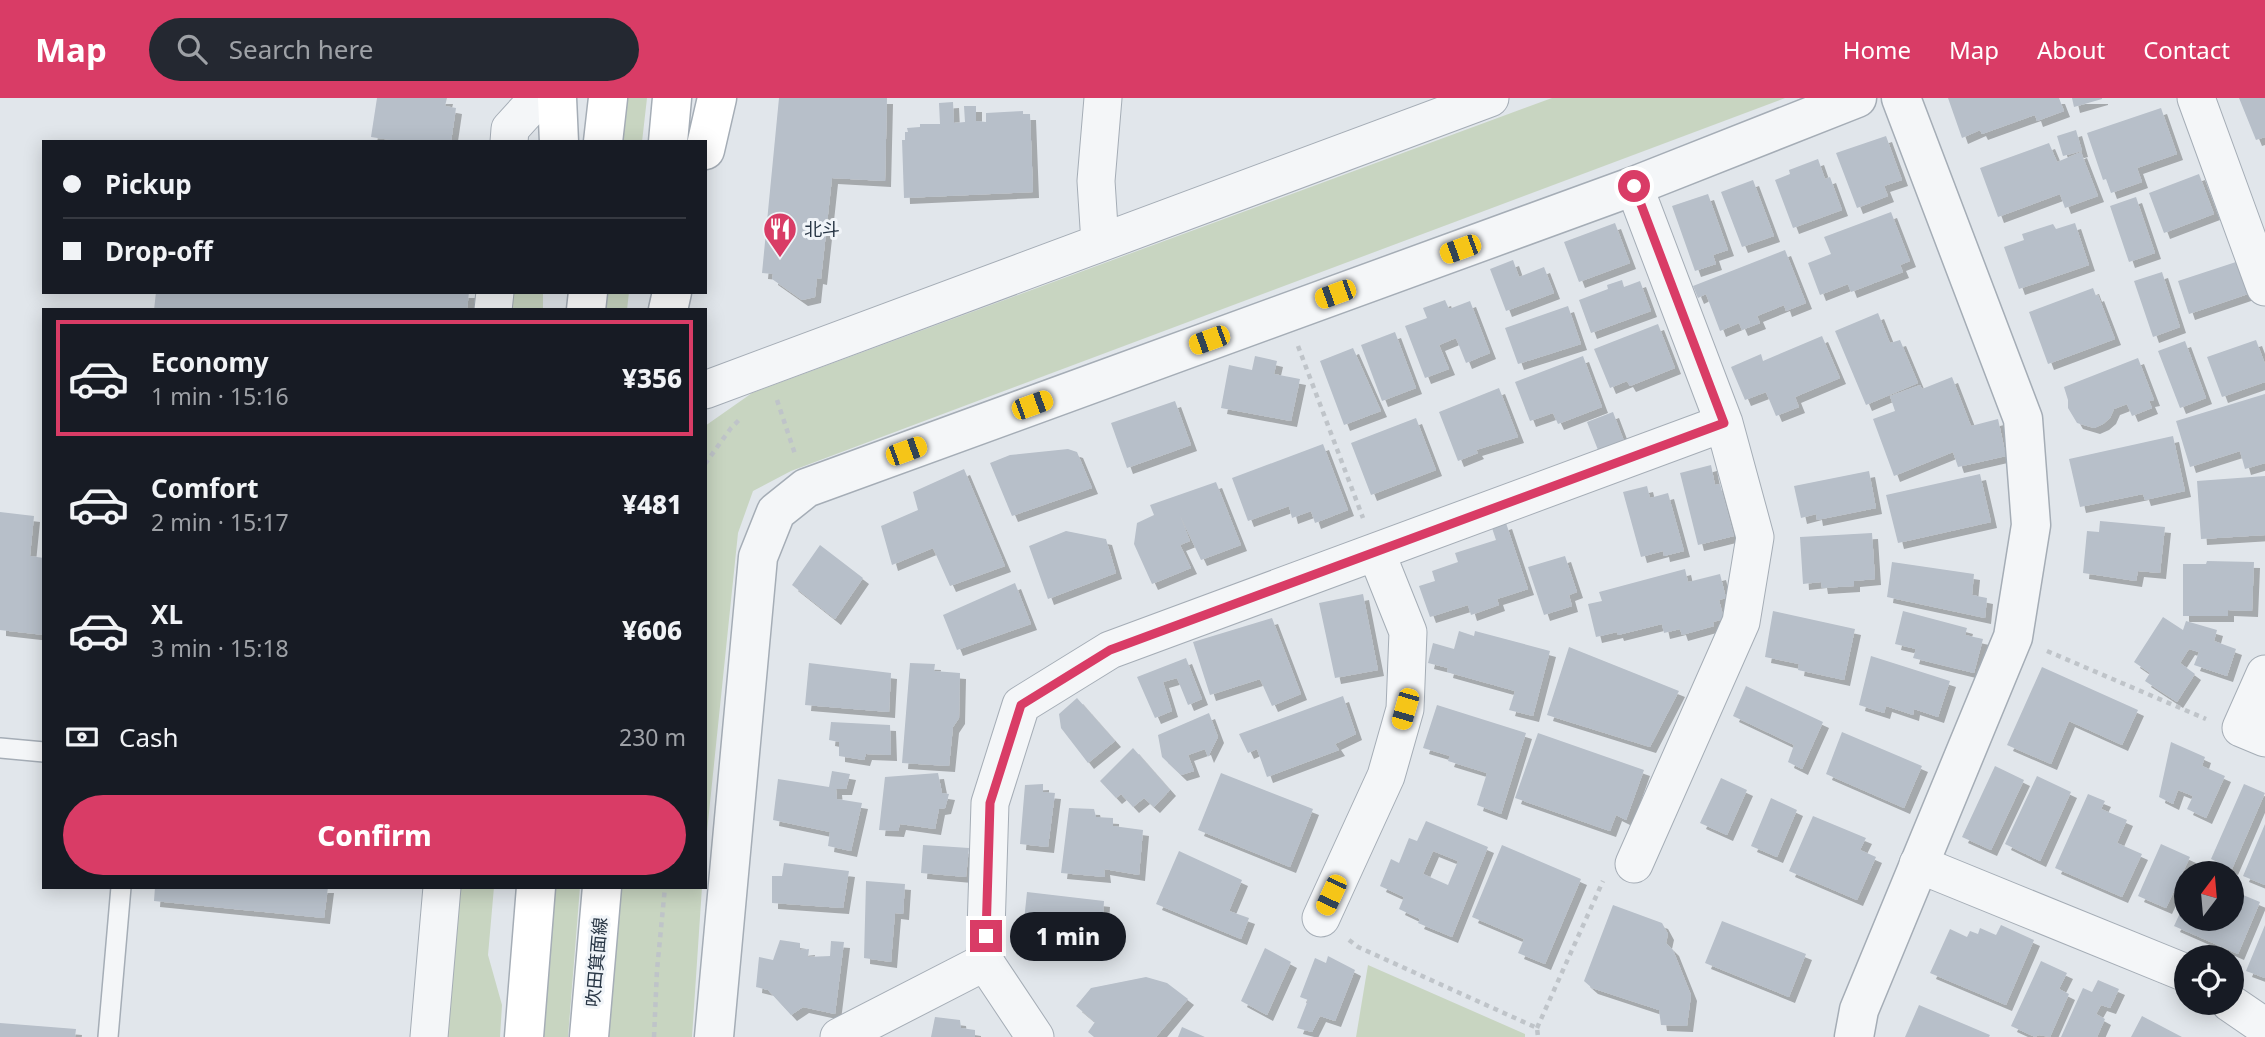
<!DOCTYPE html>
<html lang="en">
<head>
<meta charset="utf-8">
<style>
  :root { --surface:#171b24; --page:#242831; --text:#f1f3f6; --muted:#9ea1a6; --line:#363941; --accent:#d93c66 }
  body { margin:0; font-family:"Noto Sans","Noto Sans JP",sans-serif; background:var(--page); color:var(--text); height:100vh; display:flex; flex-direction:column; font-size:26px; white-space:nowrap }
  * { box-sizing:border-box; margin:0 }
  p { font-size:23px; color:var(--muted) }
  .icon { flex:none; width:38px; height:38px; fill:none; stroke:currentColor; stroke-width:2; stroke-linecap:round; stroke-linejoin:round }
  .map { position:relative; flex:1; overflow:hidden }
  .panel { position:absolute; left:42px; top:210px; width:665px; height:581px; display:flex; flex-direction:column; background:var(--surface); border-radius:0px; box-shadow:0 4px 18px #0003 }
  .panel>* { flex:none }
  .hud { position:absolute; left:42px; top:42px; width:665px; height:154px; border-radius:0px; box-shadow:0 4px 18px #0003; display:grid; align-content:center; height:154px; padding:0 21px; background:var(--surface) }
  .needle { width:46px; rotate:16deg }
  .controls { position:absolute; left:2174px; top:763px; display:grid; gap:14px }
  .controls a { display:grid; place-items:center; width:70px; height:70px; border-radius:50%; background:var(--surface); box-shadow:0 4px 18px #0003; font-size:35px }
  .end { position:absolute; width:32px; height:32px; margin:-16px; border:9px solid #d93c66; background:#fff; box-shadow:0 0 0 4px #fff }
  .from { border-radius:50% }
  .bubble { position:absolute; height:49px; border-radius:24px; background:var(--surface); box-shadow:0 4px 18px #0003; font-size:23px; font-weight:800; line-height:49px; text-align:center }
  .car { position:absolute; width:21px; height:42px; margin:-21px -10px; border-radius:9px; box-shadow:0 0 5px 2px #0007; background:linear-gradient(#f5c518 24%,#345 0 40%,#f5c518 0 76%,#345 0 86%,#f5c518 0) }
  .hud b { display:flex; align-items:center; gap:24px; height:66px; font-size:26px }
  .hud b+b { border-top:2px solid var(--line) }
  .hud i { width:18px; height:18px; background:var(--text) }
  ul { padding:12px 0 0; list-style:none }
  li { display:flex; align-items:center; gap:21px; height:116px; margin:0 14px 10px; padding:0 7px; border:4px solid transparent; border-radius:0px }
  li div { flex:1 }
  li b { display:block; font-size:26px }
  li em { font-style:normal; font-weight:800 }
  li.current { border-color:var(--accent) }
  li>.icon { width:63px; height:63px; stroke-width:1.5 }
  .pay { display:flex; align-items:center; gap:18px; height:77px; padding:0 21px; font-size:26px }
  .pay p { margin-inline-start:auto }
  .button { display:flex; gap:14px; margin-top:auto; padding:14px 21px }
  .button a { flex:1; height:80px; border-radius:42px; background:var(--accent); color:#fff; font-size:28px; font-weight:800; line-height:80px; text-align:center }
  header { display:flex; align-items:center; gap:42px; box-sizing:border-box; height:98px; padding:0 35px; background:var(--accent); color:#fff }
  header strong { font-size:33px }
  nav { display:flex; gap:38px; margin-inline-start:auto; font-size:24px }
  .search { width:490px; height:63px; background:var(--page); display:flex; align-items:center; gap:18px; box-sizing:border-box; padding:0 24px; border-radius:38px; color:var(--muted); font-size:26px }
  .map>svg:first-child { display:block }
</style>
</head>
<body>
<header>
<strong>Map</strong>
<div class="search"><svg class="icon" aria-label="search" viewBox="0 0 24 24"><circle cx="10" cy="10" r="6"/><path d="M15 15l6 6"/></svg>Search here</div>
<nav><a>Home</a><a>Map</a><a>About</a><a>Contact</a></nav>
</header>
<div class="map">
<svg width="2265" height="939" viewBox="0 0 2265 939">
  <defs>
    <filter id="shadow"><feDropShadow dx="6" dy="6" stdDeviation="0" flood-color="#0004"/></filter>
  </defs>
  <rect width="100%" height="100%" fill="#e1e6eb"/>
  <path fill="#c8d5c1" d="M626 0H647L642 44H622Z
    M1552 0H1785L791 373 753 393 738 435 705 753V328L752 295Z
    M509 194H543V212H508Z
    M607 194H629L627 212H605Z
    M452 789H494L488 857 502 907 500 939H441Z
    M552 789H580L568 939H542Z
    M620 789H702L692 939H608Z
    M1368 867 1525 936V939H1356Z"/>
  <path fill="#b7bfc9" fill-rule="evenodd" filter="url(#shadow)" d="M377 0H447L445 8 456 10 451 44H404L371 39Z
    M779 0H887L885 83 832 80 821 181 817 180 815 199 802 202 772 181 773 176 762 175Z
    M1948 0H2059L2064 13 2037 23 2035 17 1982 36 1980 32 1962 40Z
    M2072 0H2102V1L2074 9Z
    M2239 0H2265V39L2256 42Z
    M953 4 954 25 965 24 964 8H976V23L986 24V15L1023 13V16H1030L1033 94 904 100 902 42H905V34H908L907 30 920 29V26H940L939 5Z
    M2161 10 2177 56 2137 70 2142 84 2111 95 2106 81 2103 82 2087 35Z
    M2076 32 2082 53 2063 58 2057 38Z
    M1886 38 1902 82 1884 88 1888 98 1857 110 1836 55Z
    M2049 45 2057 64 2081 54 2098 98 2065 110 2060 96 1998 119 1980 70Z
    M1818 61 1825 81 1830 79 1842 112 1793 130 1775 82 1790 76 1789 72Z
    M2199 76 2214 116 2164 135 2149 95Z
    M1753 82 1774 138 1742 149 1721 94Z
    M1708 96 1728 152 1713 157 1716 166 1695 173 1672 108Z
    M2136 99 2155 155 2129 164 2110 108Z
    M1891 114 1910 163 1900 167 1903 174 1851 194 1848 186 1820 197 1808 165 1831 156 1824 139Z
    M1615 125 1630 165 1579 184 1564 144Z
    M2075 125 2089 167 2019 191 2004 149 2024 142 2022 136 2053 126 2056 131Z
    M1785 152 1806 205 1786 213 1784 207 1757 218 1760 225 1742 232 1739 225 1720 233 1706 196 1698 200 1693 188Z
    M1513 162 1519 179 1544 169 1554 195 1506 213 1490 171Z
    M2239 163 2251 195 2189 216 2178 183Z
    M2162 174 2180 229 2153 239 2134 183Z
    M1622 182 1624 189 1640 183 1651 213 1591 235 1579 202 1608 191 1607 187Z
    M2093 190 2096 198 2098 197 2115 241 2048 266 2029 214Z
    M156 194H469L467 212H154Z
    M1445 202 1449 211 1470 203 1490 255 1466 265 1456 240 1439 247 1449 271 1425 280 1405 228 1427 220 1423 210Z
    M1568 208 1581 246 1518 266 1505 230Z
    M1878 215 1890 245 1900 242 1918 285 1866 307 1835 233Z
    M1658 226 1675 270 1630 288 1627 283 1610 290 1594 251Z
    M1395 234 1416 290 1382 303 1361 247Z
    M1822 238 1840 280 1795 299 1799 309 1776 318 1766 294 1745 302 1731 269 1761 256 1763 263Z
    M2256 242 2265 266V284L2222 299 2207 259Z
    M2185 243 2206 300 2180 310 2158 253Z
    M1353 250 1381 313 1344 327 1320 263Z
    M1255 258 1277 263 1274 276 1300 281 1291 323 1221 310 1229 267 1252 272Z
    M1583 258 1602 309 1558 326 1553 315 1530 323 1515 284Z
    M2138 260 2154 302 2149 303 2152 310 2132 318 2127 306 2114 311 2110 320 2103 326 2094 330 2077 325 2068 310V302L2064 289Z
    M1952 279 1971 328 1998 321 2006 358 1958 369 1953 354 1894 378 1873 321 1895 313 1890 298 1920 287 1922 291Z
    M1499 290 1518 339 1476 352 1478 355 1458 363 1439 314Z
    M2265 296V365L2245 371 2240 353 2190 369 2176 323Z
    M1175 303 1191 347 1127 370 1111 325Z
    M1613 314 1624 343 1598 352 1587 324Z
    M1416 320 1436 372 1371 397 1351 345Z
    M2173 338 2185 393 2145 402 2143 396 2080 409 2069 361Z
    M1323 346 1348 412 1315 425 1311 413 1292 420 1289 408 1248 423 1232 380Z
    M1068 351 1077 354 1092 390 1012 418 990 365 1010 357Z
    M1711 367 1715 387 1720 386 1734 438 1698 447 1680 375Z
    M964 371 1005 468 950 488 933 450 892 467 881 428 918 412 913 394Z
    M1869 373 1876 410 1817 422 1816 416 1801 420 1794 388Z
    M1980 376 1991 424 1898 445 1886 397Z
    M2265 378V437L2201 441 2197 383Z
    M1216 384 1241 447 1201 462 1179 415 1190 443 1180 447 1191 470 1152 486 1134 446 1137 425 1154 417 1150 407Z
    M1647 388 1650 400 1668 395 1684 453 1664 458 1663 453 1641 459 1623 394Z
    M0 414 34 418 30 458 44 460V537L0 532Z
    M2100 423 2165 429 2160 475 2138 473 2136 483 2083 475 2087 433 2099 434Z
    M1506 425 1528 491 1497 501 1499 507 1471 517 1468 507 1430 519 1419 488 1435 483 1432 473 1458 464 1455 455 1496 442 1492 430Z
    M1066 433 1106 441 1116 475 1048 501 1029 448Z
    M1872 435 1875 481 1854 483V488L1822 490 1821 484 1803 486 1800 439Z
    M820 447 863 480 835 521 792 487Z
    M1565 458 1577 494 1569 497 1572 508 1544 517 1528 469Z
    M2207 463 2254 464 2252 513 2228 512V518H2183V466H2206Z
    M1892 464 1974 476 1972 497 1987 500 1985 520 1887 499Z
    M1685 471 1688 484 1720 476 1726 500 1719 502 1724 521 1713 524 1714 528 1682 537 1680 531 1664 535 1662 526 1618 537 1617 534 1596 539 1588 506 1602 503 1599 494Z
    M1015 485 1031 526 957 552 943 517Z
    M1363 496 1378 572 1335 580 1319 505Z
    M1773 513 1855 531 1844 582 1798 572 1799 566 1765 559Z
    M1903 513 1967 530 1965 537 1983 541 1974 575 1913 560 1916 551 1895 546Z
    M2163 519 2183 532 2186 523 2217 532 2214 543 2236 551 2227 578 2194 567 2199 554 2189 551 2180 565 2195 576 2177 604 2145 583 2150 575 2134 564Z
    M1272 520 1301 596 1272 608 1260 581 1210 597 1193 544Z
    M1459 533 1474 538 1475 533 1550 553 1533 618 1509 612 1515 593 1447 574 1448 570 1428 565 1433 545 1454 551Z
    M1569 549 1679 593 1650 649 1547 617Z
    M1871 558 1950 583 1938 619 1914 611 1913 617 1886 608 1884 615 1859 607Z
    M1186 560 1202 601 1188 607 1177 580 1163 584 1172 613 1155 620 1137 579Z
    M809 565 891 575 889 614 805 607Z
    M910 565 935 566 934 573 960 575 959 620 953 629 949 668 902 665Z
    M2042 569 2138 612 2122 647 2069 623 2051 666 2007 647Z
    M1746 588 1823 624 1802 671 1788 664 1794 647 1733 618Z
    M1343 598 1356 636 1335 646 1339 652 1267 679 1257 651 1248 655 1239 636Z
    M1077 600 1115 643 1088 665 1061 630 1059 616Z
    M1437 607 1526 635 1501 716 1477 707 1487 675 1448 663 1450 658 1423 650Z
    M1209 615 1218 639 1208 659 1205 651 1188 657 1194 673 1181 677 1162 659 1158 637Z
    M831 624 890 627 891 657 866 656 864 662 839 658V644L829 642Z
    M1842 634 1922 668 1904 710 1826 676Z
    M1538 635 1644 672 1626 722 1616 717 1610 733 1515 700Z
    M2171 644 2205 659 2202 668 2225 678 2206 720 2187 711 2193 698 2178 692 2173 706 2159 699Z
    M1133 650 1170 692 1154 709 1144 700 1133 709 1121 696 1116 700 1100 683Z
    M1995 668 2024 682 1991 752 1962 739Z
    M832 673 850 676 846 691H836L837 701 862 705 851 753 828 748 830 734 773 722 778 681 829 689Z
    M938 675 942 695 949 696 945 710 939 711 935 731 900 726 898 733 879 732 885 679Z
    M1221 675 1313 711 1290 769 1198 732Z
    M2037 678 2071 694 2040 763 2005 746Z
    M1721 680 1747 692 1727 737 1700 725Z
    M1043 686V694L1055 695 1048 749 1020 746 1025 687Z
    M2244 686 2265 695 2232 771 2211 761Z
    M2088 696 2105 703 2101 711 2127 722 2117 745 2142 756 2122 799 2055 770Z
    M1771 700 1797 712 1777 759 1751 748Z
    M1069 710 1094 711 1096 719 1113 720V728L1143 732 1139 777 1104 771 1105 779 1061 775Z
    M1813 718 1866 740 1860 752 1876 759 1857 802 1789 773Z
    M1426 723 1488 749 1452 839 1418 825 1420 821 1399 811 1404 799 1380 788 1391 761 1399 765 1409 740 1417 743ZM1433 753 1458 763 1448 787 1423 776Z
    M2265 726V787L2243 778Z
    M2161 746 2190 759 2166 810 2138 798Z
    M923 747 969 750 966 779 921 775Z
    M1502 747 1581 781 1545 866 1518 855 1524 841 1472 819Z
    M1179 753 1242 782 1229 813 1249 820 1241 841 1156 806Z
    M784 765 849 773 843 810 772 805V778H782Z
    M866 783 905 786 903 816 895 815 891 864 864 860Z
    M155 789H328L324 820 154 803Z
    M2231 792 2260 804 2238 856 2174 828 2186 802V821H2231Z
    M1027 794 1104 803 1101 849 1022 842Z
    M1613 807 1662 825 1668 836 1666 845 1673 852 1691 897 1687 928 1661 927 1659 912 1592 890 1584 883Z
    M1722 823 1806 856 1789 899 1705 865Z
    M2001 827 2034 842 2006 907 1930 875 1950 831 1967 839 1970 833 1978 836 1980 830 1996 837Z
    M2265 827V880L2246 873Z
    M780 842 800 845V852L809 851 808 859 830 858 831 843 844 844 835 916 803 909 791 917 768 892 756 889 759 859 773 862Z
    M1265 850 1291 864 1267 917 1241 903Z
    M1328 858 1355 872 1335 923 1320 918 1312 934 1297 930 1308 902 1300 899 1315 860 1326 865Z
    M2041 863 2067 875 2059 891 2069 896 2050 939 2039 937 2035 939 2011 928Z
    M1146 879 1167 885 1188 901 1156 939H1094L1088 934 1095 924 1076 908 1091 890Z
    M2098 882 2119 891 2110 910 2101 907 2096 916 2105 921 2097 939H2061L2083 890 2092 894Z
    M1919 907 1990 937 1989 939H1905Z
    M2142 918 2182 939H2131Z
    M935 919 960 922 961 930 975 932V939H931Z
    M0 925 76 931 75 939H0Z
    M1182 929 1205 939H1178Z"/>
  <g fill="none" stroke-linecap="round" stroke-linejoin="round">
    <g stroke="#a5adb6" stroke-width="22">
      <path id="service" d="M0 650 44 654
        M108 939 121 789"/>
    </g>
    <g stroke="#a5adb6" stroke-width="39">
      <path id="minor" d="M2196 0 2265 189
        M509 44 510 31 538 0
        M1634 88 1724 325 1755 439 1741 524 1634 766
        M1100 145 1096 83 1103 0
        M493 212 495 194
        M705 292 1490 0
        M2265 576 2241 630 2265 640
        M1918 766 2186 875
        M1321 820 1386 678 1405 611 1408 534 1376 454
        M2230 905 2265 929
        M429 939 442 789
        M839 939 985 864
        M1035 939 985 864 990 705 1021 607 1110 552 1724 325"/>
    </g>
    <g stroke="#a5adb6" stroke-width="41">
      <path id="tertiary" d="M714 939 758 459 776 414 806 390 1634 88 1857 0
        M1854 939 1859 912 2013 539 2031 427 2023 321 1901 0"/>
    </g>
    <g stroke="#a5adb6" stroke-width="41">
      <path id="secondary" d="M557 0 559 44
        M603 44 608 0
        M668 44 672 0
        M705 52 717 0
        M586 212 588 194
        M668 212 672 194
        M524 939 536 789
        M589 939 602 789"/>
    </g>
    <path stroke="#bfc4c9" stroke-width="4.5" stroke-dasharray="5 5" stroke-linecap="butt" d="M1298 248 1363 420
      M777 302 795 356
      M705 366 731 330 741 320
      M2047 553 2206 621
      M1349 842 1358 849 1537 930 1538 939
      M1537 930 1603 783
      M654 939 657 872 665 789"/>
    <use href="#service" stroke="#f4f6f8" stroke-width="19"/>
    <use href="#minor" stroke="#f4f6f8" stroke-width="37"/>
    <use href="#tertiary" stroke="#f4f6f8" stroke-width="38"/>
    <use href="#secondary" stroke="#fff" stroke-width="38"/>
  </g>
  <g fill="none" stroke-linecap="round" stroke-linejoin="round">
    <path stroke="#d93c66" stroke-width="9" d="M986 838 990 705 1021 607 1110 552 1724 325 1634 88"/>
  </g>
  <defs>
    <g id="restaurant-pin" transform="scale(1.75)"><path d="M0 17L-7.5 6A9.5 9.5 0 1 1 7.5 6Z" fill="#d93c66" stroke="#f0f4f8"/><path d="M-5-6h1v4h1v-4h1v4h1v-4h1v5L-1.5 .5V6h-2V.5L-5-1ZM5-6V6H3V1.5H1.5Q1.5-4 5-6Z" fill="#fff"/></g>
  </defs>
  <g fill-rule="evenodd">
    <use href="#restaurant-pin" x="780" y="131"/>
  </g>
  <g text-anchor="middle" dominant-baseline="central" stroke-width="6" stroke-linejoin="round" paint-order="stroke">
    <g font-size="18" fill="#273544" stroke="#f0f4f8" text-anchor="start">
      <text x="804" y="131">北斗</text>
    </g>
    <g font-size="18" fill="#273544" stroke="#f0f4f8">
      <text transform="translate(596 864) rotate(-85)">吹田箕面線</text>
    </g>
  </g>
</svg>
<div class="controls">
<a><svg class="needle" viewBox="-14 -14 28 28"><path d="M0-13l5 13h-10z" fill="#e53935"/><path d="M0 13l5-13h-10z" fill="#9ea1a6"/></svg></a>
<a><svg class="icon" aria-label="locate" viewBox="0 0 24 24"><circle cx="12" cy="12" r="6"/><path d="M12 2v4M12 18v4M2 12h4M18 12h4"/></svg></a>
</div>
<i class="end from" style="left:1634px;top:88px"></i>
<i class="end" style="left:986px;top:838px"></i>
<div class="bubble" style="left:1010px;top:814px;width:116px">1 min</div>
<i class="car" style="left:1460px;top:151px;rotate:250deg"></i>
<i class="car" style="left:1335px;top:196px;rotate:250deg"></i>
<i class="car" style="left:1209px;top:242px;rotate:250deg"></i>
<i class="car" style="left:1032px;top:307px;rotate:70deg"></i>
<i class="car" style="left:906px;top:353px;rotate:70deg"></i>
<i class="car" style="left:1405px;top:611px;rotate:196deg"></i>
<i class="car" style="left:1331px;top:797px;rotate:205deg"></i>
<div class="hud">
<b><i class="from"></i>Pickup</b>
<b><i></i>Drop-off</b>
</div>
<section class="panel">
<ul>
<li class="current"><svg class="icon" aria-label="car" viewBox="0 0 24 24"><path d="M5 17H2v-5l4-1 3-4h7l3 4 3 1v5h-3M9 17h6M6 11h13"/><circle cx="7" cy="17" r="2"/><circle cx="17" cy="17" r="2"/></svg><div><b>Economy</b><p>1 min · 15:16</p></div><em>¥356</em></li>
<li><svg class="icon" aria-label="car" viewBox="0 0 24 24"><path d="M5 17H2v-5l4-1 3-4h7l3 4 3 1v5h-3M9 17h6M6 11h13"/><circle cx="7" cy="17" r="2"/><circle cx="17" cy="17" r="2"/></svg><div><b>Comfort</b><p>2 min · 15:17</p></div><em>¥481</em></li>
<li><svg class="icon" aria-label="car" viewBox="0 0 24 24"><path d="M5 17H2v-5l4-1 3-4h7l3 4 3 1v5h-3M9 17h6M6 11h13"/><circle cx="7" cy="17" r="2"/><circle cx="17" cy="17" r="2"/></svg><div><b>XL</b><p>3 min · 15:18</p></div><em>¥606</em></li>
</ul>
<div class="pay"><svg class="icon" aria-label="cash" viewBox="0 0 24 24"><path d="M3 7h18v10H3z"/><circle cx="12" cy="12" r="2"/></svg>Cash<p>230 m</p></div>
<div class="button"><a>Confirm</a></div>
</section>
</div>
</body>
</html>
